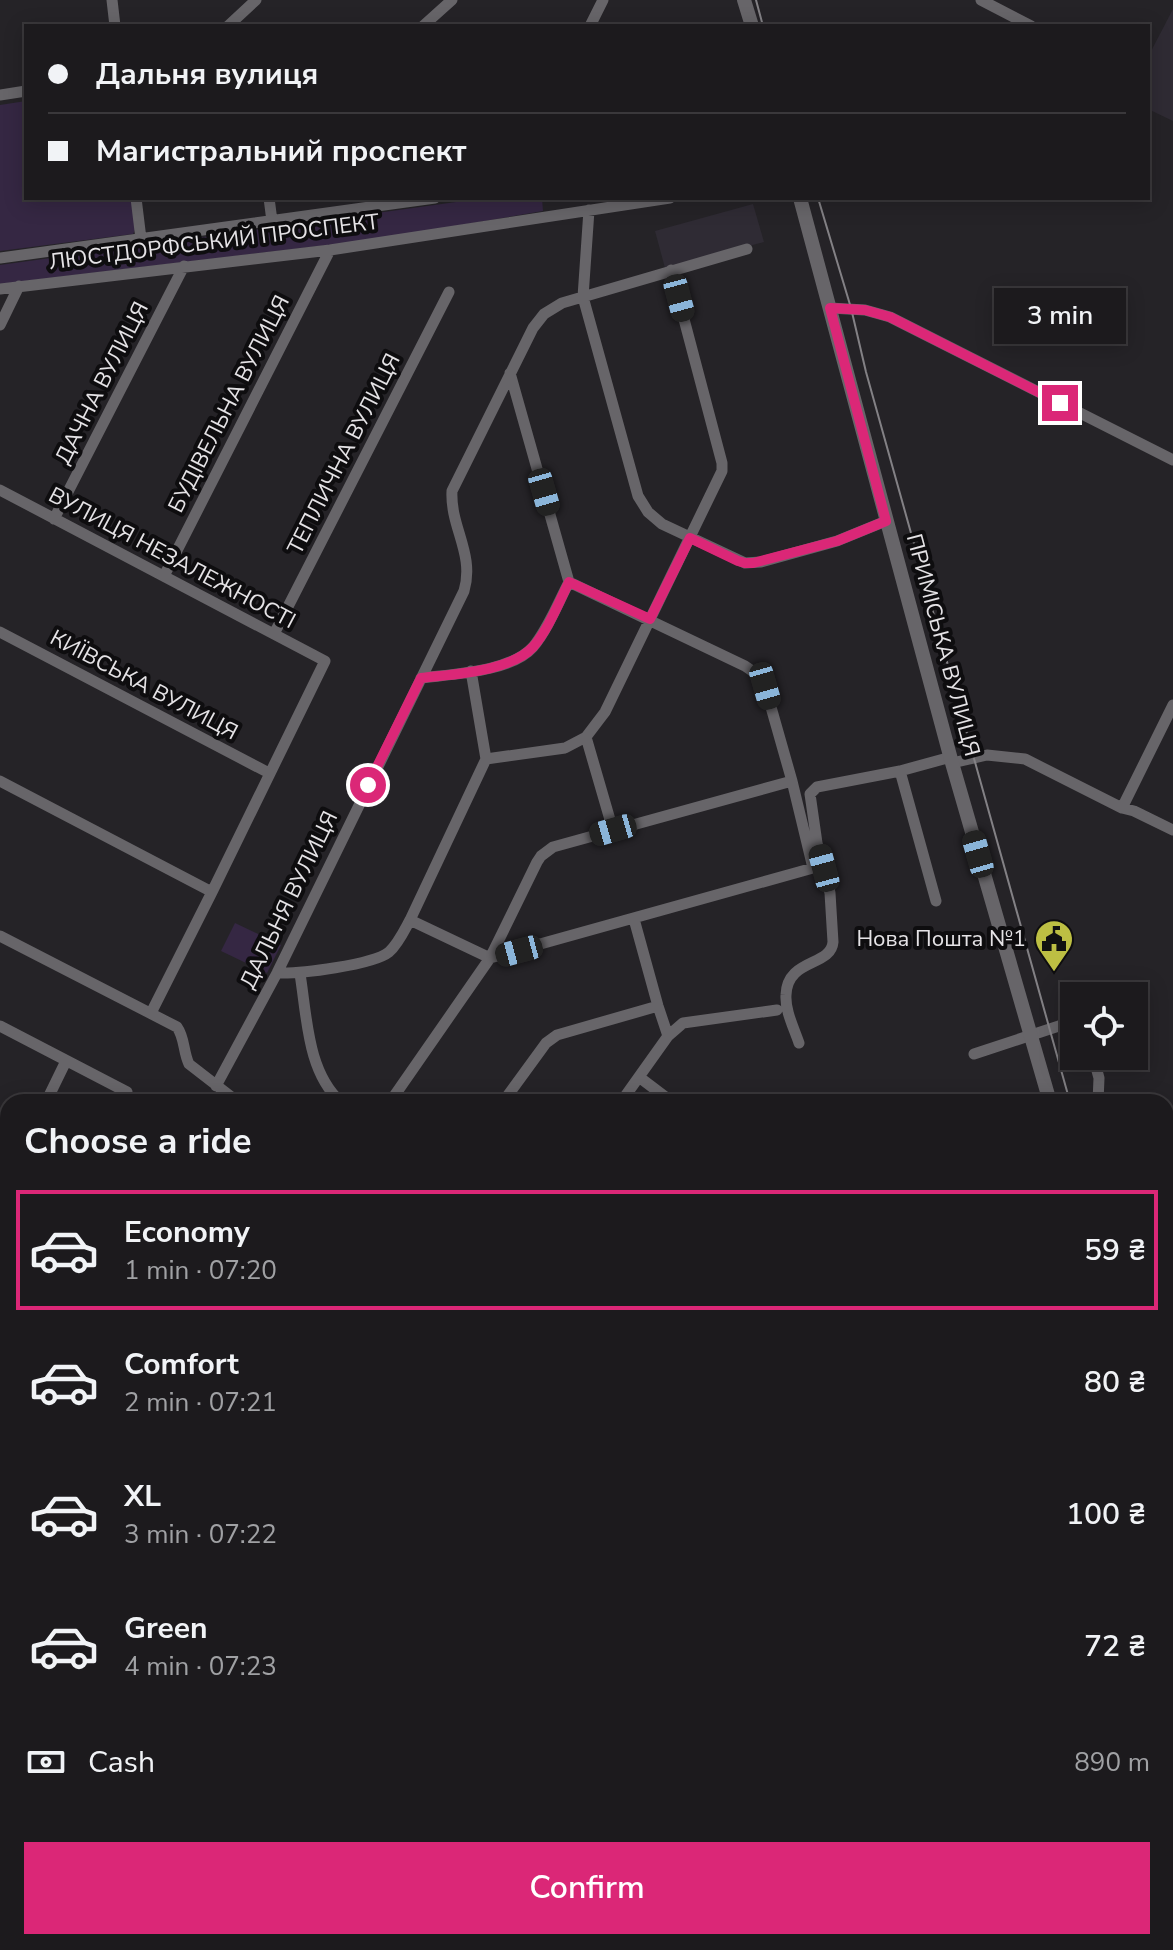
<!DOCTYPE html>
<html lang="en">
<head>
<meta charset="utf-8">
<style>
  :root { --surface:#1c1a1d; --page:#29272a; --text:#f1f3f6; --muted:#a0a1a4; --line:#3a383b; --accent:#db2777 }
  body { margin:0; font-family:"Nunito Sans",sans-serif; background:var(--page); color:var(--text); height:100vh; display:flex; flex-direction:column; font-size:30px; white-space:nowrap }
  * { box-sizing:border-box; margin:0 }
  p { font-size:26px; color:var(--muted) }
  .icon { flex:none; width:44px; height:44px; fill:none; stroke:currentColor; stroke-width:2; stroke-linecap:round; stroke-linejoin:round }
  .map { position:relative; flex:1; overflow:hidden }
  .panel { position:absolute; left:0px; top:1094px; width:1174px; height:856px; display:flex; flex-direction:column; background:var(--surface); border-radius:24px 24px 0 0; box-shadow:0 4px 20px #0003,0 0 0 2px var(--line) }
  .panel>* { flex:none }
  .hud { position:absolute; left:24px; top:24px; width:1126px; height:176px; border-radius:0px; box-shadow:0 4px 20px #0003,0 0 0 2px var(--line); display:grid; align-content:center; height:176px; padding:0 24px; background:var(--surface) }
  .buttons { position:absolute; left:1060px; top:982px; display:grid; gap:16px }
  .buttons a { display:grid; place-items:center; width:88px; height:88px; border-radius:0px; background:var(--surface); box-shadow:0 4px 20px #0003,0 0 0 2px var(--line); font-size:40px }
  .end { position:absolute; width:36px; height:36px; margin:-18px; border:10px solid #db2777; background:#fff; box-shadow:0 0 0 4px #fff }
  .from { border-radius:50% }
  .bubble { position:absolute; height:56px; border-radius:0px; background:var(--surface); box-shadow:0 4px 20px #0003,0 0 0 2px var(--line); font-size:26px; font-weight:600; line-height:56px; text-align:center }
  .car { position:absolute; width:24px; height:48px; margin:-24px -12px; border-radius:10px; box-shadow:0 0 6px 2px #0007; background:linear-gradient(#222 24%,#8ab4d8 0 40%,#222 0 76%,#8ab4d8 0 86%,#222 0) }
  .hud b { display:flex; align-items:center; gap:28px; height:76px; font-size:30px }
  .hud b+b { border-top:2px solid var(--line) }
  .hud i { width:20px; height:20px; background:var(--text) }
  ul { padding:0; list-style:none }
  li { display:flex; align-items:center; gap:24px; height:120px; margin:0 16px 12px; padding:0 8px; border:4px solid transparent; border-radius:0px }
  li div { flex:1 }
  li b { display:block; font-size:30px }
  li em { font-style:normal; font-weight:600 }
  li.current { border-color:var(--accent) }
  li>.icon { width:72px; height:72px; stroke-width:1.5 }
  h2 { padding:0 24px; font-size:36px; line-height:96px }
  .pay { display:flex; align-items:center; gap:20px; height:88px; padding:0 24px; font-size:30px }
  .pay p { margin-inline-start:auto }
  .cta { display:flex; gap:16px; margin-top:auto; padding:16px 24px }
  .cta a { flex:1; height:92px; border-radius:0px; background:var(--accent); color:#fff; font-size:32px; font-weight:600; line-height:92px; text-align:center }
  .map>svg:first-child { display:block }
</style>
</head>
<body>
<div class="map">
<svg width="1173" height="1950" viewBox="0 0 1173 1950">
  <rect width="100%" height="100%" fill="#252327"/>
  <path fill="#2f2b34" d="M1173 9V121L1148 109V57Z
    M753 204 764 242 665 268 655 231Z"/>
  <path fill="#352743" d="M26 101V198H133L137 226 133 234 0 251V105Z
    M485 198H542L543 211 379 239 0 284V265Z
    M235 923 281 945 267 973 221 951Z"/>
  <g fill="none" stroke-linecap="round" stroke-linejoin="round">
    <path stroke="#676569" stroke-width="11" d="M112 0 115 26
      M981 0 1031 26
      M228 26 256 0
      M423 26 452 0
      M590 26 603 0
      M0 95 26 91
      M136 198 141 239
      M269 198 272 221
      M589 210 583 297 638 496 648 512 662 524 745 563 761 562 837 541 886 521
      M0 258 435 198
      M0 289 330 250 670 198
      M830 308 865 310 890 317 1173 460
      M0 325 19 286
      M0 490 325 661 212 892 151 1013
      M54 519 184 266
      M164 576 330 250
      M0 632 269 773
      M274 634 449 292
      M471 671 486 759
      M421 678C452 674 511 672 533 647 548 629 558 603 569 582
      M586 737 613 830
      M952 763 987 755 1025 759 1122 808 1134 811 1173 830
      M900 771 936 901
      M0 781 212 892
      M1122 808 1173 705
      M410 920 490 958 813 868 792 781 765 686 758 675 745 666 569 582 510 373
      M0 936 177 1027C185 1038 183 1052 189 1064L238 1102
      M277 973C299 974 373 965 389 952 398 944 404 931 410 920L486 759 565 748 586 737 605 712 722 471V463L671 270
      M300 974C307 1016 307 1072 341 1102
      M0 1026 127 1092
      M668 1036 683 1023 777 1010
      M799 1043C794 1028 785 1011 786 995 787 958 831 967 833 942L830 893 817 843 810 794 817 787 900 771 951 757
      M974 1054 1074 1021
      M1093 1056 1099 1078 1098 1102
      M639 1077 672 1102
      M216 1086 277 973 464 591C475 554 450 527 452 491L533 328 544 314 562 303 747 249
      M46 1102 66 1061
      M390 1102 490 958 537 862 541 856 553 847 792 781
      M503 1102 546 1043 557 1035 658 1006
      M621 1102 668 1036 658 1006 634 919
      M0 1196 8 1180
      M1167 1368 1173 1366
      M0 1553 8 1559
      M1166 1644 1173 1647
      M1166 1699 1173 1685
      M0 1709 8 1715
      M0 1818 8 1824
      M167 1942 178 1950
      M320 1942 331 1950
      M534 1942 545 1950
      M924 1942 932 1950
      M1032 1942 1038 1950
      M1158 1942 1159 1950
      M1055 1950 1061 1942"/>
    <path stroke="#676569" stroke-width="14" d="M744 0 752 26
      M800 198 952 763 1050 1102
      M843 1950 848 1942"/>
    <path stroke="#838185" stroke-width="2" d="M756 0 763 26
      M818 198 851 308 866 372 1070 1102
      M865 1950 870 1942"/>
  </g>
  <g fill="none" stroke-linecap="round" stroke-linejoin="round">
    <path stroke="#db2777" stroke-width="10" d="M368 785 421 678C452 674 510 672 533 647 548 630 559 602 569 582L650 619 690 538 738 561 745 563H753L837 541 886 521 830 308 865 310 890 317 1060 403"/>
  </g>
  <defs>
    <g id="civic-pin" transform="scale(2)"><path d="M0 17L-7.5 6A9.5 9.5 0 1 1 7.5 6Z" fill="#bdbf43" stroke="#0e0d0f"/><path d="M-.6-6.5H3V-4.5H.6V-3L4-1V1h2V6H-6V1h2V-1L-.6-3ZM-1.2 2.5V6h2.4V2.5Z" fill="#111"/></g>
  </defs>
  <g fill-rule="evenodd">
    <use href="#civic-pin" x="1054" y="939"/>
  </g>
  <g text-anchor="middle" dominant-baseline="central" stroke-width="8" stroke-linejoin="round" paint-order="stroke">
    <g font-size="22" fill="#e5e3e6" stroke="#0e0d0f">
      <text transform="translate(214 242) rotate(-7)">ЛЮСТДОРФСЬКИЙ ПРОСПЕКТ</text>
      <text transform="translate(102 383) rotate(-63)">ДАЧНА ВУЛИЦЯ</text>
      <text transform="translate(229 404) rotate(-63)">БУДІВЕЛЬНА ВУЛИЦЯ</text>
      <text transform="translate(344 454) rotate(-63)">ТЕПЛИЧНА ВУЛИЦЯ</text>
      <text transform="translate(172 558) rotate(28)">ВУЛИЦЯ НЕЗАЛЕЖНОСТІ</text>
      <text transform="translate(943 645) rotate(75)">ПРИМІСЬКА ВУЛИЦЯ</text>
      <text transform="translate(144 685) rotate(28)">КИЇВСЬКА ВУЛИЦЯ</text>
      <text transform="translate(289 900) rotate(-64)">ДАЛЬНЯ ВУЛИЦЯ</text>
    </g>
    <g font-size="22" fill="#e5e3e6" stroke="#0e0d0f" text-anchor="end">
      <text x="1026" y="939">Нова Пошта №1</text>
    </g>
  </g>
</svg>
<div class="buttons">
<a><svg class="icon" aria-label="locate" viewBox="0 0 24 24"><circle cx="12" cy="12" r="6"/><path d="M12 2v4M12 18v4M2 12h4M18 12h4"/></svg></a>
</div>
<i class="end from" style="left:368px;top:785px"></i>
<i class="end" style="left:1060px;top:403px"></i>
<div class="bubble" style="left:994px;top:288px;width:132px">3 min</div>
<i class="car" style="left:679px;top:298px;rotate:165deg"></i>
<i class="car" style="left:544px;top:492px;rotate:164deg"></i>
<i class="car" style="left:765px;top:686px;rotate:164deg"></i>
<i class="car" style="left:613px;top:830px;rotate:254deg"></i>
<i class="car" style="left:978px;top:854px;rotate:344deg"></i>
<i class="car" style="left:824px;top:868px;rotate:345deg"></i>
<i class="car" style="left:519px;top:951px;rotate:255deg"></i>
<div class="hud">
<b><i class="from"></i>Дальня вулиця</b>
<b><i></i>Магистральний проспект</b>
</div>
<section class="panel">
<h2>Choose a ride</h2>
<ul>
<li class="current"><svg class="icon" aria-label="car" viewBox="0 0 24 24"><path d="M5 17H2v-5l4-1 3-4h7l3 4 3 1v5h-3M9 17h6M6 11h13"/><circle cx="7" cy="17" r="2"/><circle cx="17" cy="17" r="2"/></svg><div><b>Economy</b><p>1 min · 07:20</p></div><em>59 ₴</em></li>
<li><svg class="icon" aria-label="car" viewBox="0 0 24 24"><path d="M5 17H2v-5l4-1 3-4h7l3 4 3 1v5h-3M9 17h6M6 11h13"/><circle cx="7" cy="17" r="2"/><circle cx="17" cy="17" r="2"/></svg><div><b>Comfort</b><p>2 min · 07:21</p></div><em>80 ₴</em></li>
<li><svg class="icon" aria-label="car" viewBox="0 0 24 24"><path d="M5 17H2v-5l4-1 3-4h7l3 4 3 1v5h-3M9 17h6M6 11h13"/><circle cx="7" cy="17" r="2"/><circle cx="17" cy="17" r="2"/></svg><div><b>XL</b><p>3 min · 07:22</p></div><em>100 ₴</em></li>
<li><svg class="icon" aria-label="car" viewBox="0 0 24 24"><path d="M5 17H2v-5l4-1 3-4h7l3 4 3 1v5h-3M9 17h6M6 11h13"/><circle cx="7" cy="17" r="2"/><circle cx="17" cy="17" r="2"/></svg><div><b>Green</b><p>4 min · 07:23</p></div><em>72 ₴</em></li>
</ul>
<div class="pay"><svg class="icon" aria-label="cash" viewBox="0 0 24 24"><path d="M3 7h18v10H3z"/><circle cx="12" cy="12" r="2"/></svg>Cash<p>890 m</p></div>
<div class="cta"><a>Confirm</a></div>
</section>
</div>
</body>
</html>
